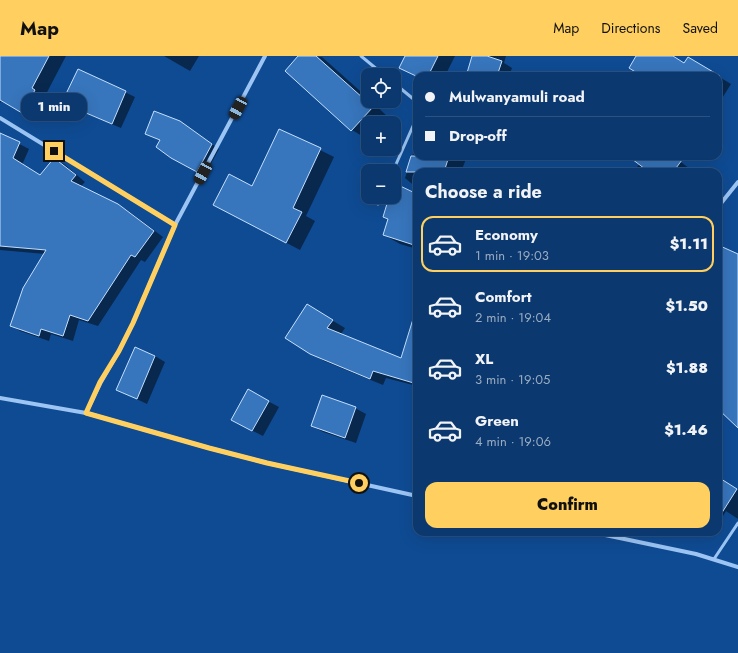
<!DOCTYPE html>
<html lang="en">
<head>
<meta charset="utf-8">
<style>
  :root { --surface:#0b386e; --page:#194376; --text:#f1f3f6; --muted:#9aacc2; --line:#2b5281; --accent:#ffcf5f }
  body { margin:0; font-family:Jost,sans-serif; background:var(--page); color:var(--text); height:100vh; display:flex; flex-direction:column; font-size:15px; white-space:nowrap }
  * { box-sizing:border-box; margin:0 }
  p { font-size:13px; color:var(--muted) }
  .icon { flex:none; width:22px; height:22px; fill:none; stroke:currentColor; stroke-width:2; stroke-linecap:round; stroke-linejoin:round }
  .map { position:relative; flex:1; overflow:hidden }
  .drawer { position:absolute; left:413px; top:112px; width:309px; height:368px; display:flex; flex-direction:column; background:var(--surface); border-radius:12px; box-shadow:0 4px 16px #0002,0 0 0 1px var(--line) }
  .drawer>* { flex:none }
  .guide { position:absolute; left:413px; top:16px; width:309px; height:88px; border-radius:12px; box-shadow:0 4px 16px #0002,0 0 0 1px var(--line); display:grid; align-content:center; height:88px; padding:0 12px; background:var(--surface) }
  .controls { position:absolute; left:361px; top:12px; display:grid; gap:8px }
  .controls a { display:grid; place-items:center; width:40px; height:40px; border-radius:8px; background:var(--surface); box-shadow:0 4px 16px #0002,0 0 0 1px var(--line); font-size:20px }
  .end { position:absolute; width:18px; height:18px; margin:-9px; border:5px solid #ffcf5f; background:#111; box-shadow:0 0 0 2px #111 }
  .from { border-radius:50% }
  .bubble { position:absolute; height:28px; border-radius:12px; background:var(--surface); box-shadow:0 4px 16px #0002,0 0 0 1px var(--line); font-size:13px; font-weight:800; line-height:28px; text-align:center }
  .car { position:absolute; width:12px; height:24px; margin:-12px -6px; border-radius:5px; box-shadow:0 0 3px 1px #0007; background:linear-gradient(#222 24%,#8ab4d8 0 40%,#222 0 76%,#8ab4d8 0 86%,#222 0) }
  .guide b { display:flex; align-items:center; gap:14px; height:38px; font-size:15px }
  .guide b+b { border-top:1px solid var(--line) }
  .guide i { width:10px; height:10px; background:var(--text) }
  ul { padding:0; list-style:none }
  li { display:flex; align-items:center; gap:12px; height:56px; margin:0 8px 6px; padding:0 4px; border:2px solid transparent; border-radius:12px }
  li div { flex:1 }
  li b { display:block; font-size:15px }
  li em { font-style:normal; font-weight:800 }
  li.on { border-color:var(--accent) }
  li>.icon { width:36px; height:36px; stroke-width:1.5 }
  h2 { padding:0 12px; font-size:18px; line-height:48px }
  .button { display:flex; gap:8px; margin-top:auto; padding:8px 12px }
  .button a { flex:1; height:46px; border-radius:12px; background:var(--accent); color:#111; font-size:16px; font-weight:800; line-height:46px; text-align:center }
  header { display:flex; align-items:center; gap:24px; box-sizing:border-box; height:56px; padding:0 20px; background:var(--accent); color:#111 }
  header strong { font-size:19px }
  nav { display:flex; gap:22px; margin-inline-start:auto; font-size:14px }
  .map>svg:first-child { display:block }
</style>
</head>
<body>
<header>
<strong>Map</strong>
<nav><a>Map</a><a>Directions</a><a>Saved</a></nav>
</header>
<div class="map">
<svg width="738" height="597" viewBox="0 0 738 597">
  <rect width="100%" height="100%" fill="#0f4b93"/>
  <path fill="#0007" d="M18 0H66L45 40 48 43 36 64 2 44 0 47V6Z
    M164 0H199L190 15Z
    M299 0 322 1 368 42V45H371L387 60 381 67H368L367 83 352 74 286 15Z
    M406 0H455L445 20H419Z
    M473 0H506L504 7 512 12 509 20H475L468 16Z
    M637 0H672L685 8 688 2 731 28 721 44 718 42V20H643Z
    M79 14 135 41 121 72 90 59 81 53 82 51 65 42Z
    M188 71 219 93 205 119 179 106 161 85 146 77Z
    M280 74 334 101 306 160 315 165 300 194 228 156 253 131Z
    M2 79 29 93 22 109 41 120 54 103 64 108 85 126 80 131 127 154 163 181 145 206 141 204 98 270 79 264 73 285 51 278 49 285 20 275 11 269 45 198 0 194V84Z
    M417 86V100H461L466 103 461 116H417V132L405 122Z
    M646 100H673L690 113 687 116H633Z
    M394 128 417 139V193L400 188 384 179 389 164 384 161 390 141H394Z
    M320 257 345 272 341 278 402 303 417 293V330L386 322 383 329 324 305 311 297Z
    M155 300 165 306 147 348 118 334Z
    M249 335 279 351 263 380 243 370Z
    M355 352 366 358 356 387 323 376 312 370Z
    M718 421 738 434V463L726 455 723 460 718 458Z"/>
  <path fill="#3775bc" stroke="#c4dffe" d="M0 0H49L32 32 35 34 22 57 0 44Z
    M298 0H316L373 51 351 75 285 15Z
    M405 0H438L428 20H416L399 12Z
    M472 0H487L502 5 497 20H477L467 17Z
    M636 0H673L684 7 688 1 720 20H642L629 12Z
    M78 13 126 35 112 68 79 54 81 51 64 42Z
    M154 55 180 65 212 88 197 116 171 102 156 91 160 84 145 78Z
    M279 73 321 92 293 152 302 156 286 187 213 149 229 118 252 130Z
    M0 77 20 86 13 102 40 119 54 102 76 119 71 125 118 148 154 175 135 201 131 199 88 265 70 259 63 280 41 273 39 280 10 270 23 232 46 194 0 190Z
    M411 100H449L444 116H406Z
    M628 100H685L673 116H649Z
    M394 127 417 138V190L383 179 388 163 383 161 389 141H394Z
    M718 189 738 198V372L718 353Z
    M307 248 333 264 327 272 401 302 413 263 417 264V328L373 315 370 323 310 298 285 282Z
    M135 291 155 300 137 343 116 334Z
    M248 333 269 345 252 375 231 364Z
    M322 339 356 351 345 382 311 370Z
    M718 421 737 433 718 463Z"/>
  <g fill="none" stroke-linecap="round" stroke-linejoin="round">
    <path stroke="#9cc5f4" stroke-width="3" d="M361 0 384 19
      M394 27 417 46
      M393 115 417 61
      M378 148 381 141
      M714 503 738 467"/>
    <path stroke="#9cc5f4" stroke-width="4" d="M0 62 175 169
      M718 151 738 126
      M0 342 86 357 209 392 267 407 417 440
      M86 357 101 326 119 295 133 267 175 169 265 0
      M591 476 696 498 738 511"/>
  </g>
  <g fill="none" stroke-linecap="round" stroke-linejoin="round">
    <path stroke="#ffcf5f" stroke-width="5" d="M54 95 175 169 133 267 119 295 100 326 86 357 209 392 267 407 359 427"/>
  </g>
</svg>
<div class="controls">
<a><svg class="icon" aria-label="locate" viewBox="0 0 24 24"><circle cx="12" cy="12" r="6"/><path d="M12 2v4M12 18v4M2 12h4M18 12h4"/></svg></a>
<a>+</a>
<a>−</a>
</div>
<i class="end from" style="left:359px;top:427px"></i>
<i class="end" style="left:54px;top:95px"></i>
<div class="bubble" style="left:21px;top:37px;width:66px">1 min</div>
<i class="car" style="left:238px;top:52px;rotate:208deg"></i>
<i class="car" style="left:203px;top:117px;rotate:208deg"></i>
<div class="guide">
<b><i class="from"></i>Mulwanyamuli road</b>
<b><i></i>Drop-off</b>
</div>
<section class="drawer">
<h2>Choose a ride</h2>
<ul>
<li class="on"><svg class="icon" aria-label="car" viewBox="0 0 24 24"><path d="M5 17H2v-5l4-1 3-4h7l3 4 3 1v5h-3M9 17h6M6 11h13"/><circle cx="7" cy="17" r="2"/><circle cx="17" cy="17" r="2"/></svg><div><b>Economy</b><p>1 min · 19:03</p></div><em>$1.11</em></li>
<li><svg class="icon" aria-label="car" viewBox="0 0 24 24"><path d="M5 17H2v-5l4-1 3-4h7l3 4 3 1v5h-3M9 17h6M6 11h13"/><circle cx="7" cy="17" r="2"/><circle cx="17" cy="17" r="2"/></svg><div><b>Comfort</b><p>2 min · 19:04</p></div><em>$1.50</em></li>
<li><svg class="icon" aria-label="car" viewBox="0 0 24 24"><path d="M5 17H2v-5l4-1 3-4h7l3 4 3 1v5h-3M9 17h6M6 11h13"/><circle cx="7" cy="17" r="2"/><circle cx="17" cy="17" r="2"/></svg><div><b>XL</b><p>3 min · 19:05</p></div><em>$1.88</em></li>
<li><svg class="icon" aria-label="car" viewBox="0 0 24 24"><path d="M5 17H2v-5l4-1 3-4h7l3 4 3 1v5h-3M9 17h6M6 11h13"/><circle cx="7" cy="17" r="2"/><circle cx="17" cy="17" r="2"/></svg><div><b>Green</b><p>4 min · 19:06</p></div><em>$1.46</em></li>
</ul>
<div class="button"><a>Confirm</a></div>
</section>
</div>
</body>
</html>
